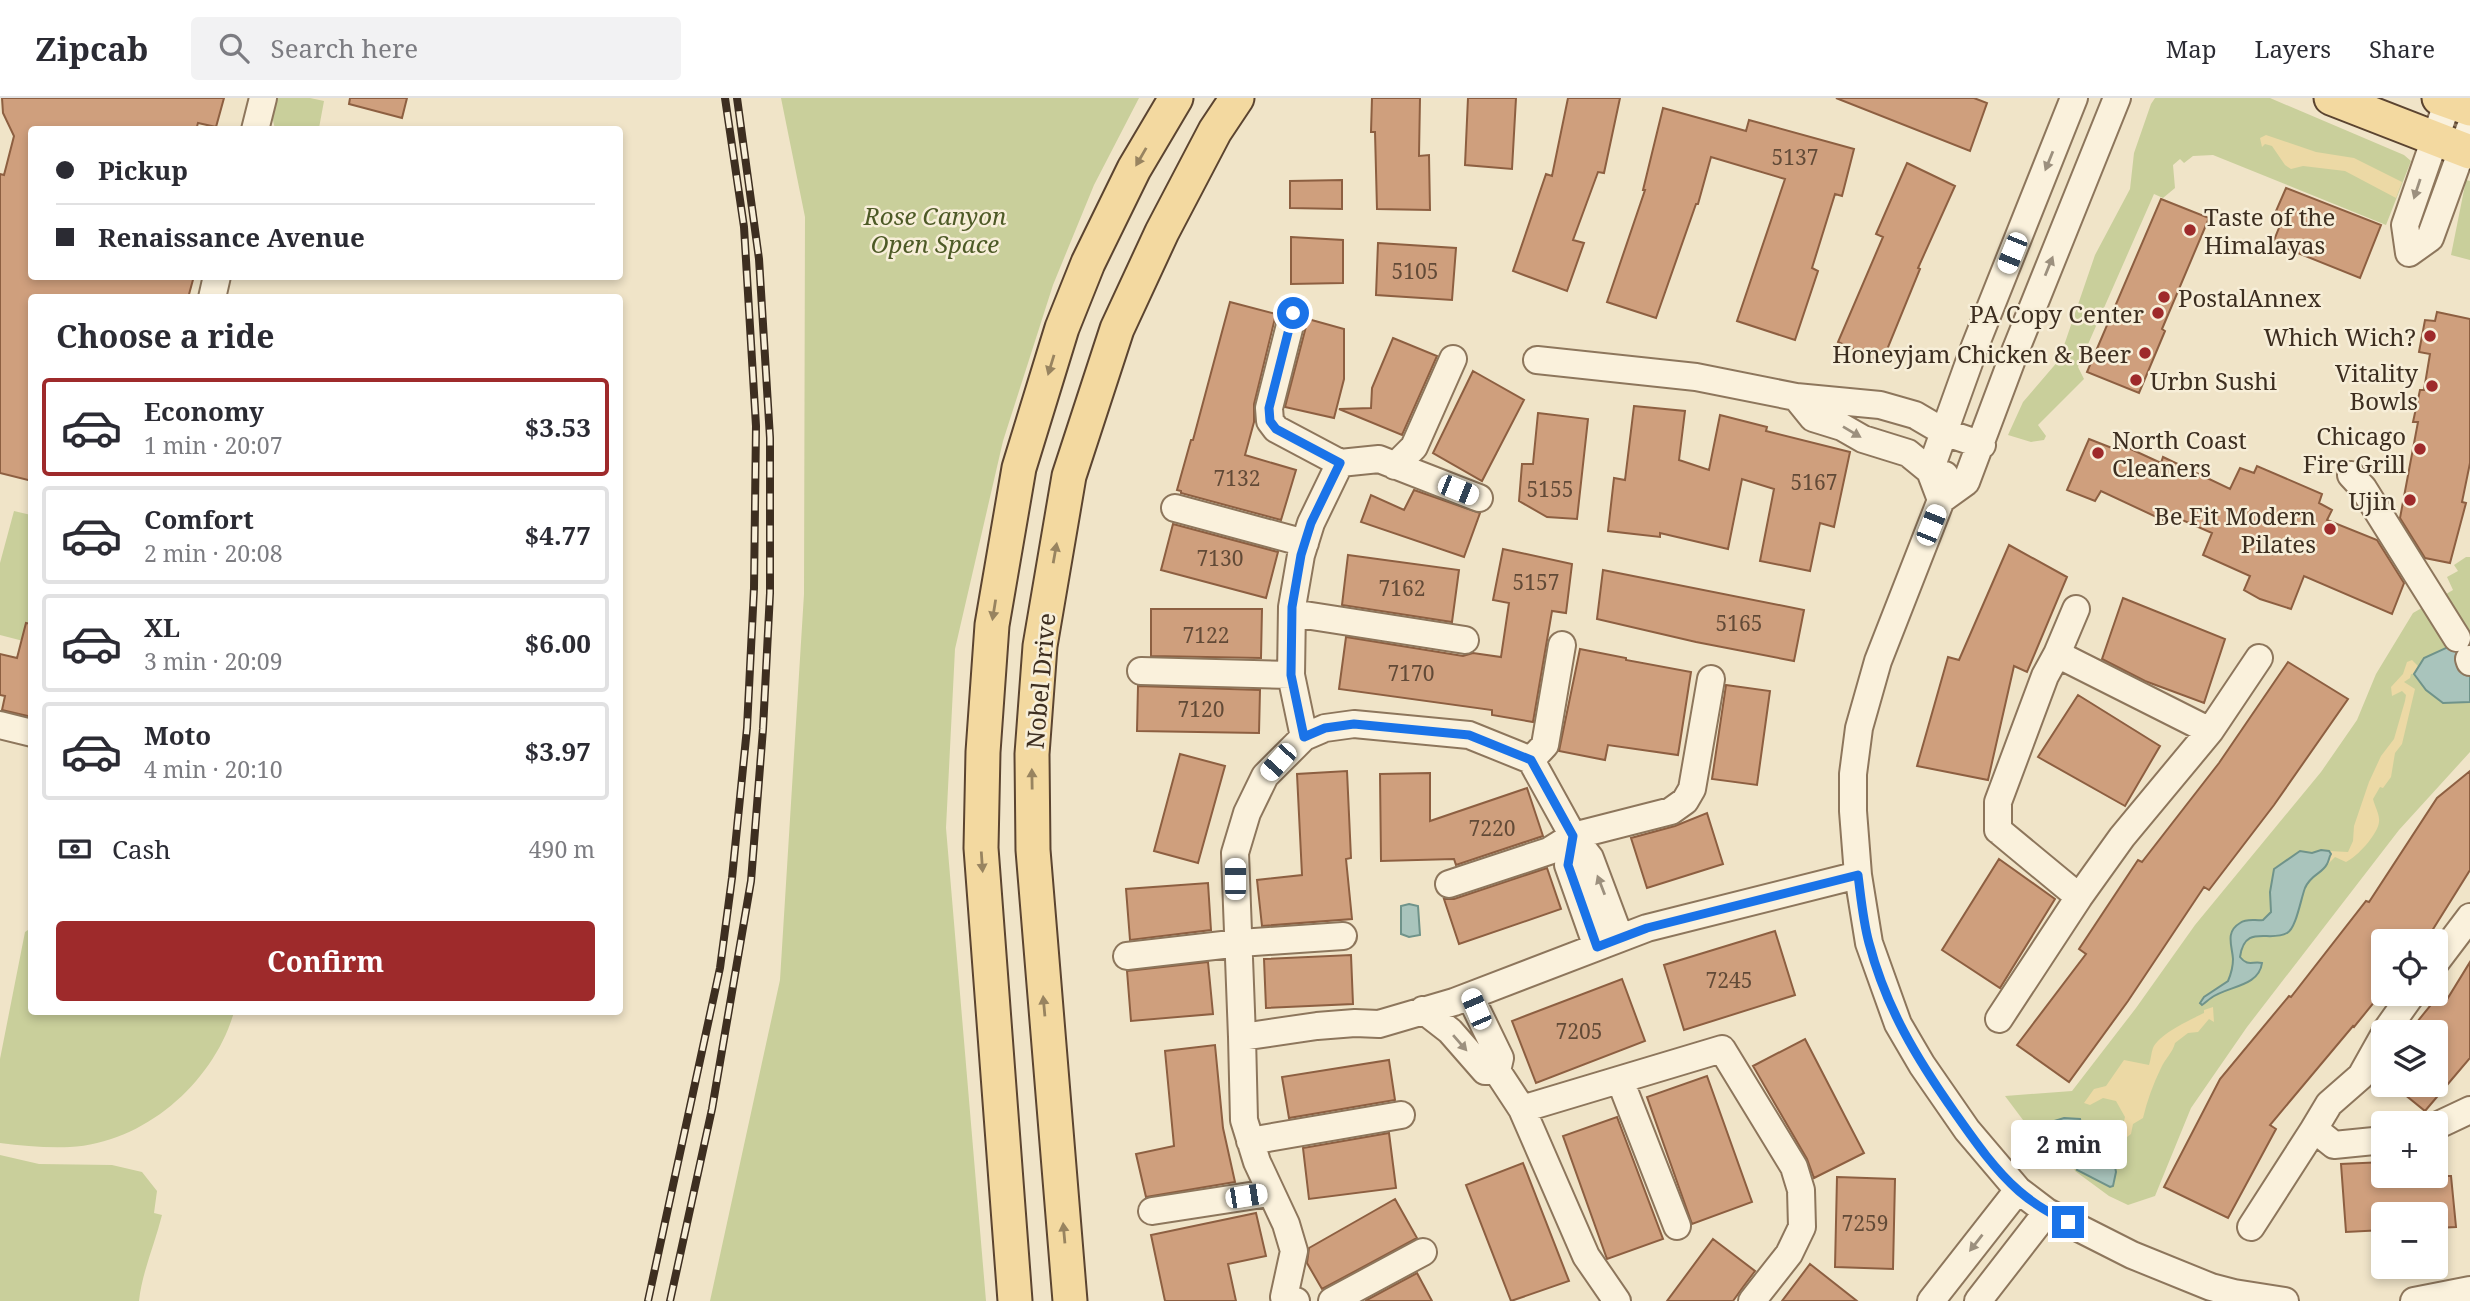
<!DOCTYPE html>
<html lang="en">
<head>
<meta charset="utf-8">
<style>
  :root { --surface:#fff; --page:#f2f2f3; --text:#2b2b33; --muted:#7c7c81; --line:#e1e1e2; --accent:#9e2a2b }
  body { margin:0; font-family:"Noto Serif",serif; background:var(--page); color:var(--text); height:100vh; display:flex; flex-direction:column; font-size:26px; white-space:nowrap }
  * { box-sizing:border-box; margin:0 }
  p { font-size:23px; color:var(--muted) }
  .icon { flex:none; width:38px; height:38px; fill:none; stroke:currentColor; stroke-width:2; stroke-linecap:round; stroke-linejoin:round }
  .map { position:relative; flex:1; overflow:hidden }
  .drawer { position:absolute; left:28px; top:196px; width:595px; height:721px; display:flex; flex-direction:column; background:var(--surface); border-radius:7px; box-shadow:0 4px 10px #0003 }
  .drawer>* { flex:none }
  .banner { position:absolute; left:28px; top:28px; width:595px; height:154px; border-radius:7px; box-shadow:0 4px 10px #0003; display:grid; align-content:center; height:154px; padding:0 28px; background:var(--surface) }
  .controls { position:absolute; left:2371px; top:831px; display:grid; gap:14px }
  .controls a { display:grid; place-items:center; width:77px; height:77px; border-radius:7px; background:var(--surface); box-shadow:0 4px 10px #0003; font-size:35px }
  .end { position:absolute; width:32px; height:32px; margin:-16px; border:9px solid #1a73e8; background:#fff; box-shadow:0 0 0 4px #fff }
  .from { border-radius:50% }
  .bubble { position:absolute; height:49px; border-radius:7px; background:var(--surface); box-shadow:0 4px 10px #0003; font-size:23px; font-weight:700; line-height:49px; text-align:center }
  .car { position:absolute; width:21px; height:42px; margin:-21px -10px; border-radius:9px; box-shadow:0 0 5px 2px #0007; background:linear-gradient(#fff 24%,#345 0 40%,#fff 0 76%,#345 0 86%,#fff 0) }
  .banner b { display:flex; align-items:center; gap:24px; height:66px; font-size:26px }
  .banner b+b { border-top:2px solid var(--line) }
  .banner i { width:18px; height:18px; background:var(--text) }
  ul { padding:0; list-style:none }
  li { display:flex; align-items:center; gap:21px; height:98px; margin:0 14px 10px; padding:0 14px; border:4px solid var(--line); border-radius:7px }
  li div { flex:1 }
  li b { display:block; font-size:26px }
  li em { font-style:normal; font-weight:700 }
  li.active { border-color:var(--accent) }
  li>.icon { width:63px; height:63px; stroke-width:1.5 }
  h2 { padding:0 28px; font-size:32px; line-height:84px }
  .pay { display:flex; align-items:center; gap:18px; height:77px; padding:0 28px; font-size:26px }
  .pay p { margin-inline-start:auto }
  .primary-button { display:flex; gap:14px; margin-top:auto; padding:14px 28px }
  .primary-button a { flex:1; height:80px; border-radius:7px; background:var(--accent); color:#fff; font-size:28px; font-weight:700; line-height:80px; text-align:center }
  header { display:flex; align-items:center; gap:42px; box-sizing:border-box; height:98px; padding:0 35px; background:var(--surface); border-bottom:2px solid var(--line) }
  header strong { font-size:33px }
  nav { display:flex; gap:38px; margin-inline-start:auto; font-size:24px }
  .search { width:490px; height:63px; background:var(--page); display:flex; align-items:center; gap:18px; box-sizing:border-box; padding:0 24px; border-radius:7px; color:var(--muted); font-size:26px }
  .map>svg:first-child { display:block }
</style>
</head>
<body>
<header>
<strong>Zipcab</strong>
<div class="search"><svg class="icon" aria-label="search" viewBox="0 0 24 24"><circle cx="10" cy="10" r="6"/><path d="M15 15l6 6"/></svg>Search here</div>
<nav><a>Map</a><a>Layers</a><a>Share</a></nav>
</header>
<div class="map">
<svg width="2470" height="1203" viewBox="0 0 2470 1203">
  <rect width="100%" height="100%" fill="#f0e4c8"/>
  <path fill="#c9cf9b" d="M276 0H310L324 3 319 30 275 31 271 14Z
    M781 0H1139L1094 87 1053 187 1003 343 955 551 946 730 986 1203H710L780 882 804 496 805 119Z
    M2155 0H2270L2404 57 2411 63 2386 127 2213 57 2193 58 2184 65 2180 61 2173 67 2175 90 2163 100 2154 96 2078 269 2084 281 2038 327 2046 338 2044 342 2031 344 2008 337 2023 304 2059 262 2095 157 2130 91 2134 55 2151 6Z
    M2466 82 2470 83V162L2451 157Z
    M14 413 31 417V545L0 537V465Z
    M2466 459H2470V654L2399 732 2247 929 2191 1010 2155 1098 2128 1107 2109 1098 2075 1073 2072 1064H2063L2032 1034 2005 998 2072 993 2136 910 2195 827 2321 674 2357 622 2376 576 2413 515 2453 492 2447 479 2458 473 2454 467Z
    M31 830 32 914H234C214 984 145 1045 70 1049 47 1050 23 1048 0 1045V961L25 834Z
    M0 1057 39 1066 112 1067 142 1074 157 1093 154 1115 162 1117C155 1146 142 1174 139 1203H0Z"/>
  <path fill="#ecd9a5" d="M2266 37 2316 54 2354 60 2402 84 2396 100 2345 73 2303 68 2291 71 2285 67 2272 48 2265 46 2262 49 2260 40Z
    M2412 562 2418 568 2414 576H2411L2410 580 2404 584 2415 591 2402 646 2395 655 2391 679 2383 690 2380 689 2373 701C2375 709 2380 717 2379 724 2378 736 2357 759 2346 764L2335 759 2327 767 2331 756 2329 753 2348 754 2353 743 2354 728 2369 684 2381 658 2394 641 2405 603 2406 597 2402 593 2392 598 2391 589 2403 576 2407 564Z
    M2213 909 2214 924 2209 921 2198 934 2188 935 2175 945C2173 954 2165 961 2161 970 2153 986 2147 1003 2143 1020L2133 1026 2131 1036 2127 1039 2122 1032 2125 1019 2116 1003 2103 1000 2090 1007 2084 1005 2094 991 2106 988 2124 962 2149 967C2151 961 2151 955 2153 950 2159 936 2190 922 2204 915V912Z"/>
  <path fill="#a9c4bc" stroke="#6f938a" stroke-width="2" d="M2470 539V604L2443 605 2426 592 2414 576 2424 560Z
    M2321 752 2329 753 2331 756C2329 759 2329 763 2327 766 2322 776 2311 776 2305 790 2301 800 2296 831 2287 835 2269 845 2245 825 2240 859 2248 869 2252 863 2262 865 2259 889 2227 888 2211 900 2208 902 2205 905 2202 907L2200 905 2204 899 2228 883C2231 876 2233 869 2233 861 2232 847 2225 834 2240 825 2247 820 2255 823 2263 822L2271 814 2270 794 2274 771 2300 753 2312 755Z
    M1409 806 1418 808 1420 837 1409 839 1401 836V808Z
    M2064 1020 2080 1021C2083 1038 2093 1048 2111 1046L2116 1074 2113 1088 2110 1089 2077 1072V1067L2069 1060H2063L2037 1035 2048 1025Z"/>
  <path fill="#cf9f7d" stroke="#8d5f41" stroke-width="2" d="M2 0H224L216 29 198 25 196 32H32V178H194L188 200H32V383L0 375V76L4 77 14 38 3 15Z
    M350 0H407L402 20 349 6Z
    M1372 0H1420L1419 58 1429 57 1430 112 1377 111 1375 34H1371Z
    M1468 0H1516L1512 71 1465 67Z
    M1568 0H1620L1604 75 1598 74 1573 142 1584 145 1567 193 1513 173 1546 76 1552 78Z
    M1836 0H1974L1987 5 1970 53Z
    M1663 10 1746 33 1749 22 1854 51 1842 98 1835 96 1812 170 1818 173 1795 242 1737 223 1785 81 1711 59 1698 106H1696L1656 220 1607 204 1645 92H1643Z
    M1907 65 1955 88 1918 170 1920 171 1882 264 1838 244 1883 139 1876 136Z
    M1342 82V111L1290 110V83Z
    M2286 90 2381 127 2360 180 2273 145 2284 117 2276 113Z
    M2161 101 2209 120 2162 231 2165 233 2139 295 2087 274Z
    M1291 139 1343 142V185L1291 186Z
    M1378 145 1456 150 1452 202 1376 197Z
    M1230 204 1276 216 1254 306V324L1245 357 1296 372 1281 422 1181 395V393L1177 392 1191 342H1193Z
    M2437 214 2470 221V365L2462 404 2466 405 2450 465 2425 460 2400 420 2418 324H2413L2420 292H2424L2430 256 2419 254 2425 222 2435 223Z
    M1308 221 1344 231V281L1334 320 1285 309Z
    M1393 240 1437 258 1402 337 1339 311 1371 310 1372 290Z
    M1473 273 1524 302 1482 383 1433 355Z
    M1634 308 1685 313 1679 362 1709 372 1720 317 1767 329 1766 333 1850 354 1834 429 1820 425 1810 473 1760 463 1774 391 1742 381 1728 451 1660 435V439L1608 433 1614 380 1625 382Z
    M1538 315 1588 321 1577 421 1547 419 1519 403 1522 366H1533Z
    M2089 341 2117 352 2120 346 2161 365 2163 359 2230 391 2240 370 2254 375 2257 368 2322 396 2319 405 2332 412 2327 422 2377 442 2404 485 2392 516 2304 478 2291 511 2260 501 2244 492 2250 478 2203 457 2212 435 2171 417 2167 424 2101 393 2095 403 2067 392Z
    M1414 392 1480 415 1464 459 1361 424 1371 397 1404 412Z
    M1173 426 1278 454 1266 500 1161 472Z
    M2009 447 2067 479 2027 574 2014 568 1988 682 1917 668 1948 559 1959 562Z
    M1503 451 1572 466 1566 515 1552 513 1533 624 1492 617V612L1339 591 1346 539 1463 558 1473 555 1501 559 1509 505 1493 502Z
    M1348 457 1459 472 1452 524 1342 507Z
    M1603 472 1804 512 1794 563 1696 544 1597 521Z
    M2123 500 2225 541 2204 605 2145 583 2102 561Z
    M1151 511H1262L1261 560 1151 558Z
    M26 525 32 526V619L2 612 5 598 0 597V556L17 560Z
    M1580 551 1626 560V562L1691 574 1678 657 1608 647 1605 662 1559 653Z
    M2288 564 2348 601 2274 707 2209 792 2204 789 2128 903 2069 984 2017 947 2086 856 2079 851 2138 762 2142 764 2219 665Z
    M1726 587 1770 593 1757 687 1712 681Z
    M1138 588 1260 592 1259 635 1137 633Z
    M2078 597 2160 648 2125 708 2038 659Z
    M1180 656 1225 668 1198 765 1154 753Z
    M1347 673 1351 760 1346 761 1352 821 1262 828 1257 782 1302 777 1297 676Z
    M2470 673V772L2425 844H2384V892L2354 929 2353 928 2270 1027 2276 1031 2228 1120 2164 1089 2220 981 2289 898 2291 899 2366 803 2369 804 2437 700Z
    M1430 675V723L1527 690 1543 738 1456 767 1454 761 1381 763 1380 676Z
    M1707 715 1723 766 1647 790 1631 740 1675 728Z
    M1999 761 2055 801 2000 890 1942 852Z
    M1547 770 1561 811 1459 846 1444 801H1454Z
    M1208 785 1211 832 1130 842 1126 791Z
    M1775 833 1795 897 1684 932 1664 867Z
    M1351 857 1353 906 1266 910 1264 861Z
    M1208 864 1213 916 1131 923 1127 873Z
    M2470 864V960L2425 1013 2393 987H2436V934H2409L2438 898 2446 903Z
    M1622 881 1645 943 1536 985 1512 923Z
    M1805 941 1864 1055 1814 1080 1807 1061 1753 968Z
    M1215 947 1223 1030 1235 1084 1146 1099 1136 1056 1174 1048 1165 953Z
    M1389 962 1395 1002 1289 1020 1282 979Z
    M1707 978 1752 1104 1692 1126 1647 999Z
    M1617 1019 1663 1141 1607 1161 1563 1038Z
    M1389 1035 1396 1090 1309 1101 1303 1050Z
    M2384 1064V1078H2451L2456 1129 2436 1130V1116H2384V1132L2346 1134 2341 1066Z
    M1523 1065 1569 1183 1511 1203 1466 1087Z
    M1837 1079 1895 1081 1893 1171 1835 1169Z
    M1395 1101 1417 1140 1322 1191 1307 1165 1309 1150Z
    M1256 1115 1266 1158 1228 1166 1236 1203H1165L1151 1137Z
    M1713 1141 1755 1173 1743 1189 1733 1203H1667Z
    M1810 1166 1857 1203H1782Z
    M1417 1175 1432 1203H1365Z"/>
  <g fill="none" stroke-linecap="round" stroke-linejoin="round">
    <g stroke="#8d765c" stroke-width="30">
      <path id="minor" d="M2117 0 2014 256 1966 384 1941 402 1878 563 1859 630 1853 676V713L1858 777 1869 845 1898 926 1922 967 1967 1032 2018 1092 2047 1114 2132 1157 2211 1189 2234 1195 2285 1203
        M2448 3 2405 127 2409 155 2430 140 2470 30
        M255 32 263 0
        M212 200 217 178
        M1293 215 1269 310 1270 323 1276 331 1340 365 1311 425 1301 457 1292 509 1291 577 1304 639
        M1537 262 1696 279 1796 299 1880 307 1915 317 1944 334 1982 347
        M1796 299 1813 320 1842 329 1863 341 1908 355 1930 373 1945 377
        M1340 365 1379 361 1479 400
        M1395 368 1414 349 1453 261
        M2351 377 2363 390 2457 540
        M1941 402 1930 373 1975 248 2074 0
        M1175 410 1305 445
        M1292 515 1465 542
        M2057 556 2210 633
        M2469 561 2470 564
        M1141 573 1291 577
        M0 627 32 635
        M1531 662 1545 647 1562 547
        M1998 732V704L2045 578 2057 556 2076 511
        M1998 732 2079 799
        M1573 738 1671 713 1685 703 1692 691 1711 581
        M1573 738 1568 767 1597 849
        M1573 738 1590 760 1620 840
        M1449 786 1549 753 1573 738 1531 662 1469 637 1354 626 1325 630 1304 639 1265 678 1247 715 1235 755 1242 939 1317 928 1355 925 1379 926 1454 904 1647 830 1858 777
        M1127 858 1240 845 1343 838
        M2436 864 2470 819
        M1470 898 1500 960 1497 973 1522 1011 1586 1158 1617 1203
        M1423 912 1450 933 1485 973H1497
        M1999 921 2079 799 2122 739 2210 633 2259 560
        M2385 934 2412 896
        M2384 937 2361 978 2329 1006 2314 1031 2334 1047 2384 1042
        M1242 939 1244 1022 1257 1064 1286 1126 1294 1153 1284 1199 1296 1203
        M1620 982 1677 1128
        M1522 1011 1722 951 1794 1069 1801 1092 1802 1129 1789 1156 1752 1203
        M2436 1028 2470 1012
        M1250 1043 1401 1017
        M1152 1113 1269 1095
        M2251 1129 2314 1031
        M1332 1203 1423 1154
        M1931 1203 2018 1092
        M1978 1203 2047 1114
        M2414 1203 2470 1192"/>
    </g>
    <g stroke="#5b4430" stroke-width="37">
      <path id="major" d="M2331 0 2470 54
        M2439 0 2470 11
        M1015 1203 981 750 983 654 992 527 1019 370 1062 230 1088 165 1134 71 1176 0
        M1070 1203 1033 752 1032 656 1040 548 1069 378 1117 231 1162 134 1215 33 1237 0"/>
    </g>
    <use href="#minor" stroke="#faf1dc" stroke-width="26"/>
    <use href="#major" stroke="#f3d9a0" stroke-width="33"/>
    <g stroke="#3d2e20" stroke-width="8">
      <path id="rail" d="M648 1203 720 870 732 780 747 630 754 490 756 328 744 129 725 0
        M670 1203 712 1011 751 783 763 631 770 495V340L759 161 737 0"/>
    </g>
    <use href="#rail" stroke="#f7eed8" stroke-width="5" stroke-dasharray="16" stroke-linecap="butt"/>
  </g>
  <defs><path id="oneway-solid" d="M-6-.8H1V-3.2L6.5 0L1 3.2V.8H-6Z" transform="scale(1.75)"/></defs>
  <g fill="#988460">
    <use href="#oneway-solid" transform="translate(1141 59) rotate(120)"/>
    <use href="#oneway-solid" transform="translate(1051 267) rotate(107)"/>
    <use href="#oneway-solid" transform="translate(1055 455) rotate(-80)"/>
    <use href="#oneway-solid" transform="translate(994 512) rotate(99)"/>
    <use href="#oneway-solid" transform="translate(1032 681) rotate(-91)"/>
    <use href="#oneway-solid" transform="translate(982 764) rotate(86)"/>
    <use href="#oneway-solid" transform="translate(1044 908) rotate(-95)"/>
    <use href="#oneway-solid" transform="translate(1064 1135) rotate(-95)"/>
  </g>
  <g fill="#9c907e">
    <use href="#oneway-solid" transform="translate(2049 63) rotate(112)"/>
    <use href="#oneway-solid" transform="translate(2417 91) rotate(108)"/>
    <use href="#oneway-solid" transform="translate(2049 168) rotate(-68)"/>
    <use href="#oneway-solid" transform="translate(1852 334) rotate(31)"/>
    <use href="#oneway-solid" transform="translate(1601 787) rotate(-111)"/>
    <use href="#oneway-solid" transform="translate(1460 945) rotate(49)"/>
    <use href="#oneway-solid" transform="translate(1976 1145) rotate(128)"/>
  </g>
  <g fill="none" stroke-linecap="round" stroke-linejoin="round">
    <path stroke="#1a73e8" stroke-width="9" d="M1293 215 1269 310 1270 323 1276 331 1340 365 1311 425 1301 457 1292 509 1291 577 1304 639 1325 630 1354 626 1469 637 1531 662 1573 738 1568 767 1597 849 1647 830 1858 777C1861 800 1863 823 1869 845 1886 910 1917 961 1955 1015 1974 1042 1994 1071 2019 1093 2034 1106 2051 1116 2068 1124"/>
  </g>
  <g fill="#9e2a2b" stroke="#f7eed8" stroke-width="2.5">
    <circle cx="2190" cy="132" r="7"/>
    <circle cx="2164" cy="199" r="7"/>
    <circle cx="2158" cy="215" r="7"/>
    <circle cx="2430" cy="238" r="7"/>
    <circle cx="2145" cy="255" r="7"/>
    <circle cx="2136" cy="282" r="7"/>
    <circle cx="2432" cy="288" r="7"/>
    <circle cx="2420" cy="351" r="7"/>
    <circle cx="2098" cy="355" r="7"/>
    <circle cx="2410" cy="402" r="7"/>
    <circle cx="2330" cy="431" r="7"/>
  </g>
  <g text-anchor="middle" dominant-baseline="central" stroke-width="5" stroke-linejoin="round" paint-order="stroke">
    <g font-size="21" fill="#624a37">
      <text x="1795" y="59">5137</text>
      <text x="1415" y="173">5105</text>
      <text x="1237" y="380">7132</text>
      <text x="1814" y="384">5167</text>
      <text x="1550" y="391">5155</text>
      <text x="1220" y="460">7130</text>
      <text x="1536" y="484">5157</text>
      <text x="1402" y="490">7162</text>
      <text x="1739" y="525">5165</text>
      <text x="1206" y="537">7122</text>
      <text x="1411" y="575">7170</text>
      <text x="1201" y="611">7120</text>
      <text x="1492" y="730">7220</text>
      <text x="1729" y="882">7245</text>
      <text x="1579" y="933">7205</text>
      <text x="1865" y="1125">7259</text>
    </g>
    <g font-size="24" font-style="italic" fill="#4d5a26" stroke="#f7eed8">
      <text x="935" y="117">Rose Canyon<tspan x="935" dy="28">Open Space</tspan></text>
    </g>
    <g font-size="24" fill="#3d2e20" stroke="#f7eed8" text-anchor="end">
      <text x="2204" y="118" text-anchor="start">Taste of the<tspan x="2204" dy="28">Himalayas</tspan></text>
      <text x="2178" y="199" text-anchor="start">PostalAnnex</text>
      <text x="2144" y="215">PA Copy Center</text>
      <text x="2416" y="238">Which Wich?</text>
      <text x="2131" y="255">Honeyjam Chicken &amp; Beer</text>
      <text x="2418" y="274">Vitality<tspan x="2418" dy="28">Bowls</tspan></text>
      <text x="2150" y="282" text-anchor="start">Urbn Sushi</text>
      <text x="2406" y="337">Chicago<tspan x="2406" dy="28">Fire Grill</tspan></text>
      <text x="2112" y="341" text-anchor="start">North Coast<tspan x="2112" dy="28">Cleaners</tspan></text>
      <text x="2396" y="402">Ujin</text>
      <text x="2316" y="417">Be Fit Modern<tspan x="2316" dy="28">Pilates</tspan></text>
    </g>
    <g font-size="24" fill="#3d2e20" stroke="#f7eed8">
      <text transform="translate(1040 583) rotate(-85)">Nobel Drive</text>
    </g>
  </g>
</svg>
<div class="controls">
<a><svg class="icon" aria-label="locate" viewBox="0 0 24 24"><circle cx="12" cy="12" r="6"/><path d="M12 2v4M12 18v4M2 12h4M18 12h4"/></svg></a>
<a><svg class="icon" aria-label="layers" viewBox="0 0 24 24"><path d="M12 4l9 5-9 5-9-5zM3 14l9 5 9-5"/></svg></a>
<a>+</a>
<a>−</a>
</div>
<i class="end from" style="left:1293px;top:215px"></i>
<i class="end" style="left:2068px;top:1124px"></i>
<div class="bubble" style="left:2011px;top:1022px;width:116px">2 min</div>
<i class="car" style="left:2012px;top:155px;rotate:202deg"></i>
<i class="car" style="left:1458px;top:392px;rotate:112deg"></i>
<i class="car" style="left:1931px;top:427px;rotate:22deg"></i>
<i class="car" style="left:1278px;top:664px;rotate:222deg"></i>
<i class="car" style="left:1235px;top:781px;rotate:0deg"></i>
<i class="car" style="left:1476px;top:911px;rotate:337deg"></i>
<i class="car" style="left:1246px;top:1098px;rotate:81deg"></i>
<div class="banner">
<b><i class="from"></i>Pickup</b>
<b><i></i>Renaissance Avenue</b>
</div>
<section class="drawer">
<h2>Choose a ride</h2>
<ul>
<li class="active"><svg class="icon" aria-label="car" viewBox="0 0 24 24"><path d="M5 17H2v-5l4-1 3-4h7l3 4 3 1v5h-3M9 17h6M6 11h13"/><circle cx="7" cy="17" r="2"/><circle cx="17" cy="17" r="2"/></svg><div><b>Economy</b><p>1 min · 20:07</p></div><em>$3.53</em></li>
<li><svg class="icon" aria-label="car" viewBox="0 0 24 24"><path d="M5 17H2v-5l4-1 3-4h7l3 4 3 1v5h-3M9 17h6M6 11h13"/><circle cx="7" cy="17" r="2"/><circle cx="17" cy="17" r="2"/></svg><div><b>Comfort</b><p>2 min · 20:08</p></div><em>$4.77</em></li>
<li><svg class="icon" aria-label="car" viewBox="0 0 24 24"><path d="M5 17H2v-5l4-1 3-4h7l3 4 3 1v5h-3M9 17h6M6 11h13"/><circle cx="7" cy="17" r="2"/><circle cx="17" cy="17" r="2"/></svg><div><b>XL</b><p>3 min · 20:09</p></div><em>$6.00</em></li>
<li><svg class="icon" aria-label="car" viewBox="0 0 24 24"><path d="M5 17H2v-5l4-1 3-4h7l3 4 3 1v5h-3M9 17h6M6 11h13"/><circle cx="7" cy="17" r="2"/><circle cx="17" cy="17" r="2"/></svg><div><b>Moto</b><p>4 min · 20:10</p></div><em>$3.97</em></li>
</ul>
<div class="pay"><svg class="icon" aria-label="cash" viewBox="0 0 24 24"><path d="M3 7h18v10H3z"/><circle cx="12" cy="12" r="2"/></svg>Cash<p>490 m</p></div>
<div class="primary-button"><a>Confirm</a></div>
</section>
</div>
</body>
</html>
